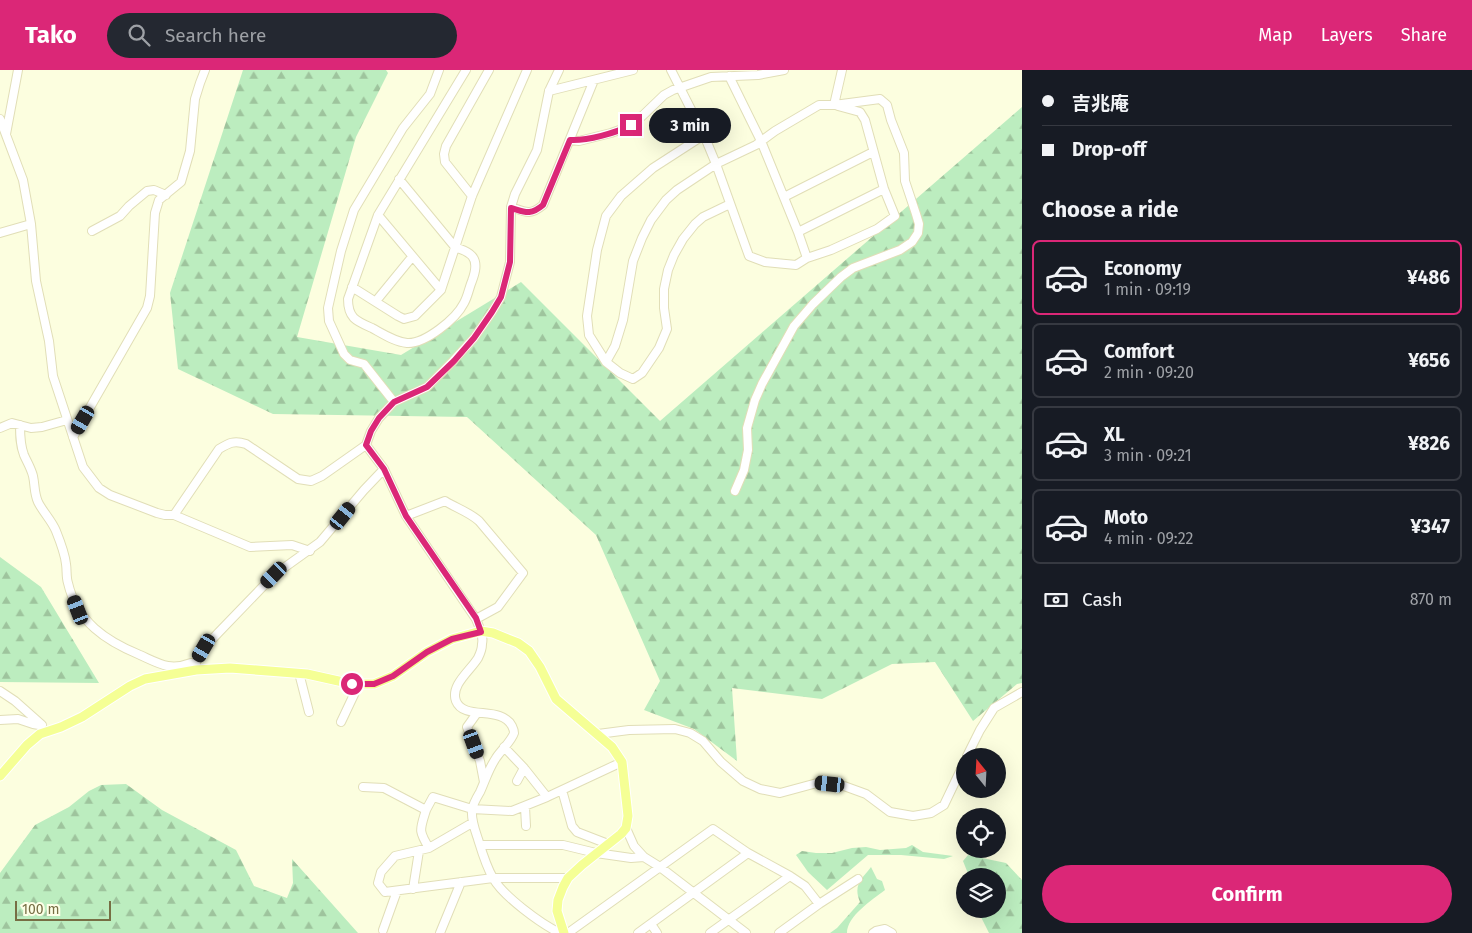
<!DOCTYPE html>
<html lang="en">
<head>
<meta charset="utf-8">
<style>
  :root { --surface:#171b24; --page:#242831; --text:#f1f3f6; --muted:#9ea1a6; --line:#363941; --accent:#db2777 }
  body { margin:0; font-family:"Fira Sans","Noto Sans JP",sans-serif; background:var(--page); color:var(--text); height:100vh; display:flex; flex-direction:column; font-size:19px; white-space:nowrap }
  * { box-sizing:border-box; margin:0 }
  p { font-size:16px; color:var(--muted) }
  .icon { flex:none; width:28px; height:28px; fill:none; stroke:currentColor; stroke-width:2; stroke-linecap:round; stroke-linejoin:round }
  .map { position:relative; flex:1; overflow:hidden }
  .side { display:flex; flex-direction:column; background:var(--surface); width:450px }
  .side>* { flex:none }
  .hud { display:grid; align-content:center; height:110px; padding:0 20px; background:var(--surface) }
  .needle { width:32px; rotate:342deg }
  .tools { position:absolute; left:956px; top:678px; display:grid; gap:10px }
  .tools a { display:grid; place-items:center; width:50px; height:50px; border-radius:50%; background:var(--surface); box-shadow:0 5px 20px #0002; font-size:25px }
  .scale { position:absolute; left:15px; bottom:12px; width:96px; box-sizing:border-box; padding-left:5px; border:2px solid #776e44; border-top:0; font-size:14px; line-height:18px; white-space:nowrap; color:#776e44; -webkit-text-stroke:4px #fdffe7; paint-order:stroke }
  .end { position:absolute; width:22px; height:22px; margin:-11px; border:6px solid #db2777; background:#fff; box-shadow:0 0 0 2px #fff }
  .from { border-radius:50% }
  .bubble { position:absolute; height:35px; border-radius:18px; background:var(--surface); box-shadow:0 5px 20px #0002; font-size:16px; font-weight:700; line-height:35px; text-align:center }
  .car { position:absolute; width:15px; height:30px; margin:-15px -8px; border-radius:6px; box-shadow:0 0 4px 1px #0007; background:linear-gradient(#222 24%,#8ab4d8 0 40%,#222 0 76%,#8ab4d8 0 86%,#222 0) }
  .hud b { display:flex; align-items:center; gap:18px; height:48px; font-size:19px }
  .hud b+b { border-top:1px solid var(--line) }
  .hud i { width:12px; height:12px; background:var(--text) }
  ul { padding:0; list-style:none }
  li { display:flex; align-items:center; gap:15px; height:75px; margin:0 10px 8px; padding:0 10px; border:2px solid var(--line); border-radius:8px }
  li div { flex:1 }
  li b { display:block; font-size:19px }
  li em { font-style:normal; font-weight:700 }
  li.current { border-color:var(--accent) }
  li>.icon { width:45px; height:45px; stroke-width:1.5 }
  h2 { padding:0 20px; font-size:22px; line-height:60px }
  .pay { display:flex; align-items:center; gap:12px; height:55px; padding:0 20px; font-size:19px }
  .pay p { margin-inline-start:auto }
  .primary-button { display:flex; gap:10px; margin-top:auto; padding:10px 20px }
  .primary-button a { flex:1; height:58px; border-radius:30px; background:var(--accent); color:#fff; font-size:20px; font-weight:700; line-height:58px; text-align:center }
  header { display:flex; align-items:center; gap:30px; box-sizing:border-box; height:70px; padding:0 25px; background:var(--accent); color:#fff }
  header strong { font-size:24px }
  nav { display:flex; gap:28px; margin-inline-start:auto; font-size:18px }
  .search { width:350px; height:45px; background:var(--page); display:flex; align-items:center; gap:12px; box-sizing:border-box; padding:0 18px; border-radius:28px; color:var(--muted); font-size:19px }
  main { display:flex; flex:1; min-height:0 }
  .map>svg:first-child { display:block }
</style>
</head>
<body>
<header>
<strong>Tako</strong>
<div class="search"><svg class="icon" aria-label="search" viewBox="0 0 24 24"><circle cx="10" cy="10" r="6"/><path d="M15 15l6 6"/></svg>Search here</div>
<nav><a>Map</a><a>Layers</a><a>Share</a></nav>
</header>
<main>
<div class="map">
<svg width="1022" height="863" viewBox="0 0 1022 863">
  <defs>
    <pattern id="forest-firs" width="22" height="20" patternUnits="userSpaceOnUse" patternTransform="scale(1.25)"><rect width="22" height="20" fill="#bcedbf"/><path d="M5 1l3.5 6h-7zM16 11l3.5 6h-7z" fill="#9ec49d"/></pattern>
  </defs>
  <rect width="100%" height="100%" fill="#fcfedf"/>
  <path fill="url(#forest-firs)" d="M243 0H386L388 3 356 67 297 267 401 285 521 212 660 351 1022 37V613L1017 614 973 651 935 592 892 594 822 629 732 618 737 691 694 659 644 640 660 611 596 465 467 347 273 344 178 299 170 223Z
    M0 487 41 517 99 613 0 612Z
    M126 714 162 740 236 780 254 816 287 828 293 813 292 789 358 863H0V803L35 755 69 737 89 721 101 715Z
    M912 775 923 782 953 786 944 789 901 785H868L827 820 808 802 796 785 802 781 816 783H832L852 778 866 777 880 780 906 778Z
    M968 785 1006 793 1022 810V863H989L980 845 970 841V839H998V806H969L963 791Z
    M871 797 877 809 882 811 885 820C872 830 847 846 847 863H830L837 858 860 832C853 815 861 810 871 797Z"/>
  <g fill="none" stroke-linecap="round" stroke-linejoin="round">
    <g stroke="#e1deb7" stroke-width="10">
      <path id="minor" d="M671 0 704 65 716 94 749 186 765 192 796 195 807 188 831 180 877 159 895 146 884 119 865 50 860 42 838 36
        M729 6 761 71 798 162 807 188
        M549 21 633 0
        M834 35 842 0
        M0 49 23 110 31 154 36 211 49 271 53 306 83 397 99 418 110 425 157 443 165 445H174L219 379C229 373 234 370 246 374L298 409 311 411 322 406 366 375 371 361 379 348 394 332 427 317 453 291 474 268 492 242 501 227 510 192 511 137 515 124 537 80 549 21 559 0
        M6 64 18 0
        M704 65 653 98 621 126 606 146 597 180 587 246 589 265 606 292 620 303 633 309 642 303 659 278 667 259 664 238V219L668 200 674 185 683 169 695 154 703 147 730 134
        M570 70 579 71 611 63 625 58 637 51 664 25 673 20 711 7 758 5 784 0
        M399 109 455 177C460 179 468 181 472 186 478 193 475 203 472 211 469 218 468 226 464 233 456 249 425 274 407 273 395 272 383 264 372 258 356 251 348 248 348 229L378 145 466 0
        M472 126 445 92 444 84 446 76 489 0
        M784 127 873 82
        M511 137C525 142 530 146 543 135L594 10
        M378 145 441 220
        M92 161 120 146 129 136 147 121 154 120 166 125
        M798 162 884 119
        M0 163 31 154
        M352 217 398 246 404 249 415 246 441 220 472 126 527 0
        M376 231 412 187
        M606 292 615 276 623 250 633 191 642 168 651 150 666 130 677 120 716 94 756 75 775 61 819 35H834L880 29 887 35 891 50 904 83 905 111 916 144 919 154 918 163 912 172 900 180 853 198 841 207 813 234 794 256 762 314 755 330 747 358 748 380 744 400 735 421
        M394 332 364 294 350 290 344 284 329 251 328 238 341 181 354 140 403 58 430 24 439 0
        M20 355C20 365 20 375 24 385 27 392 31 398 33 406 35 415 34 423 38 432 43 442 52 451 56 461 60 471 65 484 66 494 67 500 66 507 68 513 77 552 106 571 140 585 160 594 170 601 191 593L196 600
        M0 358 12 353 31 358 42 357 67 350
        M73 367 147 238 150 226 155 143 159 130 181 112 190 81 195 29 200 13 205 0
        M366 375 384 399 406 446 476 549C479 557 484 565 482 574 482 578 480 584 478 588 471 600 450 615 456 631 464 651 501 635 512 656 513 658 514 660 514 663 511 672 501 680 496 688 489 698 485 711 480 722 477 727 473 734 472 740 471 750 475 760 478 769 482 782 486 796 493 808 503 826 541 854 560 863
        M174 445 250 477 292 475 310 481
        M406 446 445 431C456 438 469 442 479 451L523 503 498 537 476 549
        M196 599V592L204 578 219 562 274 505 320 472 364 420 384 399
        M299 603 309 642
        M0 621 15 631 42 655
        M477 643 467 657 480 691 484 712
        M0 650 18 649 33 654 39 655
        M341 652 359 614
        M598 664 629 660 675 659 690 663 703 671 721 692 743 711 760 719 780 723 817 713 844 716 866 724 890 742 913 746 931 743 944 735 965 691
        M504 677 524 698 547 727 622 692
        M967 686 980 660 994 638 1022 622
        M517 711 524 698
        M363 717 384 718 426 740 433 727 472 739 512 741 547 727
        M562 720 572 756 577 762 608 774
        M525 737 526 756
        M426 740C420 760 418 760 429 778
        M472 753 429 778 395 786 381 802 378 813 385 822 493 808H568
        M626 758 634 776 644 787 660 797 746 863
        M480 775H563L596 783 631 788 644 787
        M790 806 805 816 819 834
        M413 819 419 781
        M651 854 657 863
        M383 860 397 821
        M440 863 461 812
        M568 863 713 759 748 783 638 863
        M710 863 790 806 748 783
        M779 863 819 834 858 809
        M873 863 876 861 885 859 892 863"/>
    </g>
    <g stroke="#fff" stroke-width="11">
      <path id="major" d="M0 706 27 675 40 664 61 657 82 647 130 616 145 609 196 600 230 598 307 604 352 614H374L393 606 427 582 452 569 481 561 493 563 518 573 529 581 540 597 556 629 612 677 622 692 628 746 626 758 621 764 582 795 568 808 563 817 558 830 557 841 564 863"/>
    </g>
    <use href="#minor" stroke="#fff" stroke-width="8"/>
    <use href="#major" stroke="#f5ff95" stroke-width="9"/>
  </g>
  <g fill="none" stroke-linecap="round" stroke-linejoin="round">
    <path stroke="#db2777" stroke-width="6" d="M352 614H374L393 606 427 582 452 569 481 562 476 548 406 446 384 399 366 375 371 361 379 348 394 332 427 317 454 291 474 268 492 242 501 227 510 192 511 138C525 142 530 146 543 135L570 70C587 71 616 63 631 55"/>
  </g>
</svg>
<div class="tools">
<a><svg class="needle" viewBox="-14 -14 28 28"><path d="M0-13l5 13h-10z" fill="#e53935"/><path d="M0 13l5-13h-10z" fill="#9ea1a6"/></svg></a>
<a><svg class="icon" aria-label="locate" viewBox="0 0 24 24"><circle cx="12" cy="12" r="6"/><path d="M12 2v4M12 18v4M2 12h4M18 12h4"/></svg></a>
<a><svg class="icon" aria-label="layers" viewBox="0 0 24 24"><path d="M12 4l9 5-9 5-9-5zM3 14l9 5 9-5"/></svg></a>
</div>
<div class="scale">100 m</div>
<i class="end from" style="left:352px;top:614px"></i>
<i class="end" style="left:631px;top:55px"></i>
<div class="bubble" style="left:649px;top:38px;width:82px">3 min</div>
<i class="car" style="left:83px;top:350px;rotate:210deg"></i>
<i class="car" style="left:343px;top:446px;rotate:39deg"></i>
<i class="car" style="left:274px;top:505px;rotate:224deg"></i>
<i class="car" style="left:78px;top:540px;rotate:339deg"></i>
<i class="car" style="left:204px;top:578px;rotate:210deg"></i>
<i class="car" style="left:474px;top:674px;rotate:160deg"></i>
<i class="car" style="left:830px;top:714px;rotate:276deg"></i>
</div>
<section class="side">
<div class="hud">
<b><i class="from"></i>吉兆庵</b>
<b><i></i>Drop-off</b>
</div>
<h2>Choose a ride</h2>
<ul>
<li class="current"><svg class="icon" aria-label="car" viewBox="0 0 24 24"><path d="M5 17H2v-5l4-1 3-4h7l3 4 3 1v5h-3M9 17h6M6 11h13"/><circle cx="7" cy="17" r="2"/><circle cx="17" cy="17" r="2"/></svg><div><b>Economy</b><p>1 min · 09:19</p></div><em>¥486</em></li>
<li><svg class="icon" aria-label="car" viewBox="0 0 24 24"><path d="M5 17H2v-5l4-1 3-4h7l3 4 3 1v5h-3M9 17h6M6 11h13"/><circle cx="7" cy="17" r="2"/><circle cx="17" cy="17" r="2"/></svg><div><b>Comfort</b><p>2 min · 09:20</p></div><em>¥656</em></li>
<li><svg class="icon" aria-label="car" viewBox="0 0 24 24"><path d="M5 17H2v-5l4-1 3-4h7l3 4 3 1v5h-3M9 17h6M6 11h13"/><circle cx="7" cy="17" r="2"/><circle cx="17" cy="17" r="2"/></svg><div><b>XL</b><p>3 min · 09:21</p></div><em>¥826</em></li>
<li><svg class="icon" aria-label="car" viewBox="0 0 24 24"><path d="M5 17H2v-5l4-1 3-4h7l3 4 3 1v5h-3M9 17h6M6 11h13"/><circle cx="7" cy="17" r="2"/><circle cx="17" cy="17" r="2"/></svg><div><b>Moto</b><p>4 min · 09:22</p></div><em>¥347</em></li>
</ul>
<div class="pay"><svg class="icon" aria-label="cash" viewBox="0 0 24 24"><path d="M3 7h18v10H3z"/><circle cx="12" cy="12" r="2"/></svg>Cash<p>870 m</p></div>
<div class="primary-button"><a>Confirm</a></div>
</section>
</main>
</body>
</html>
